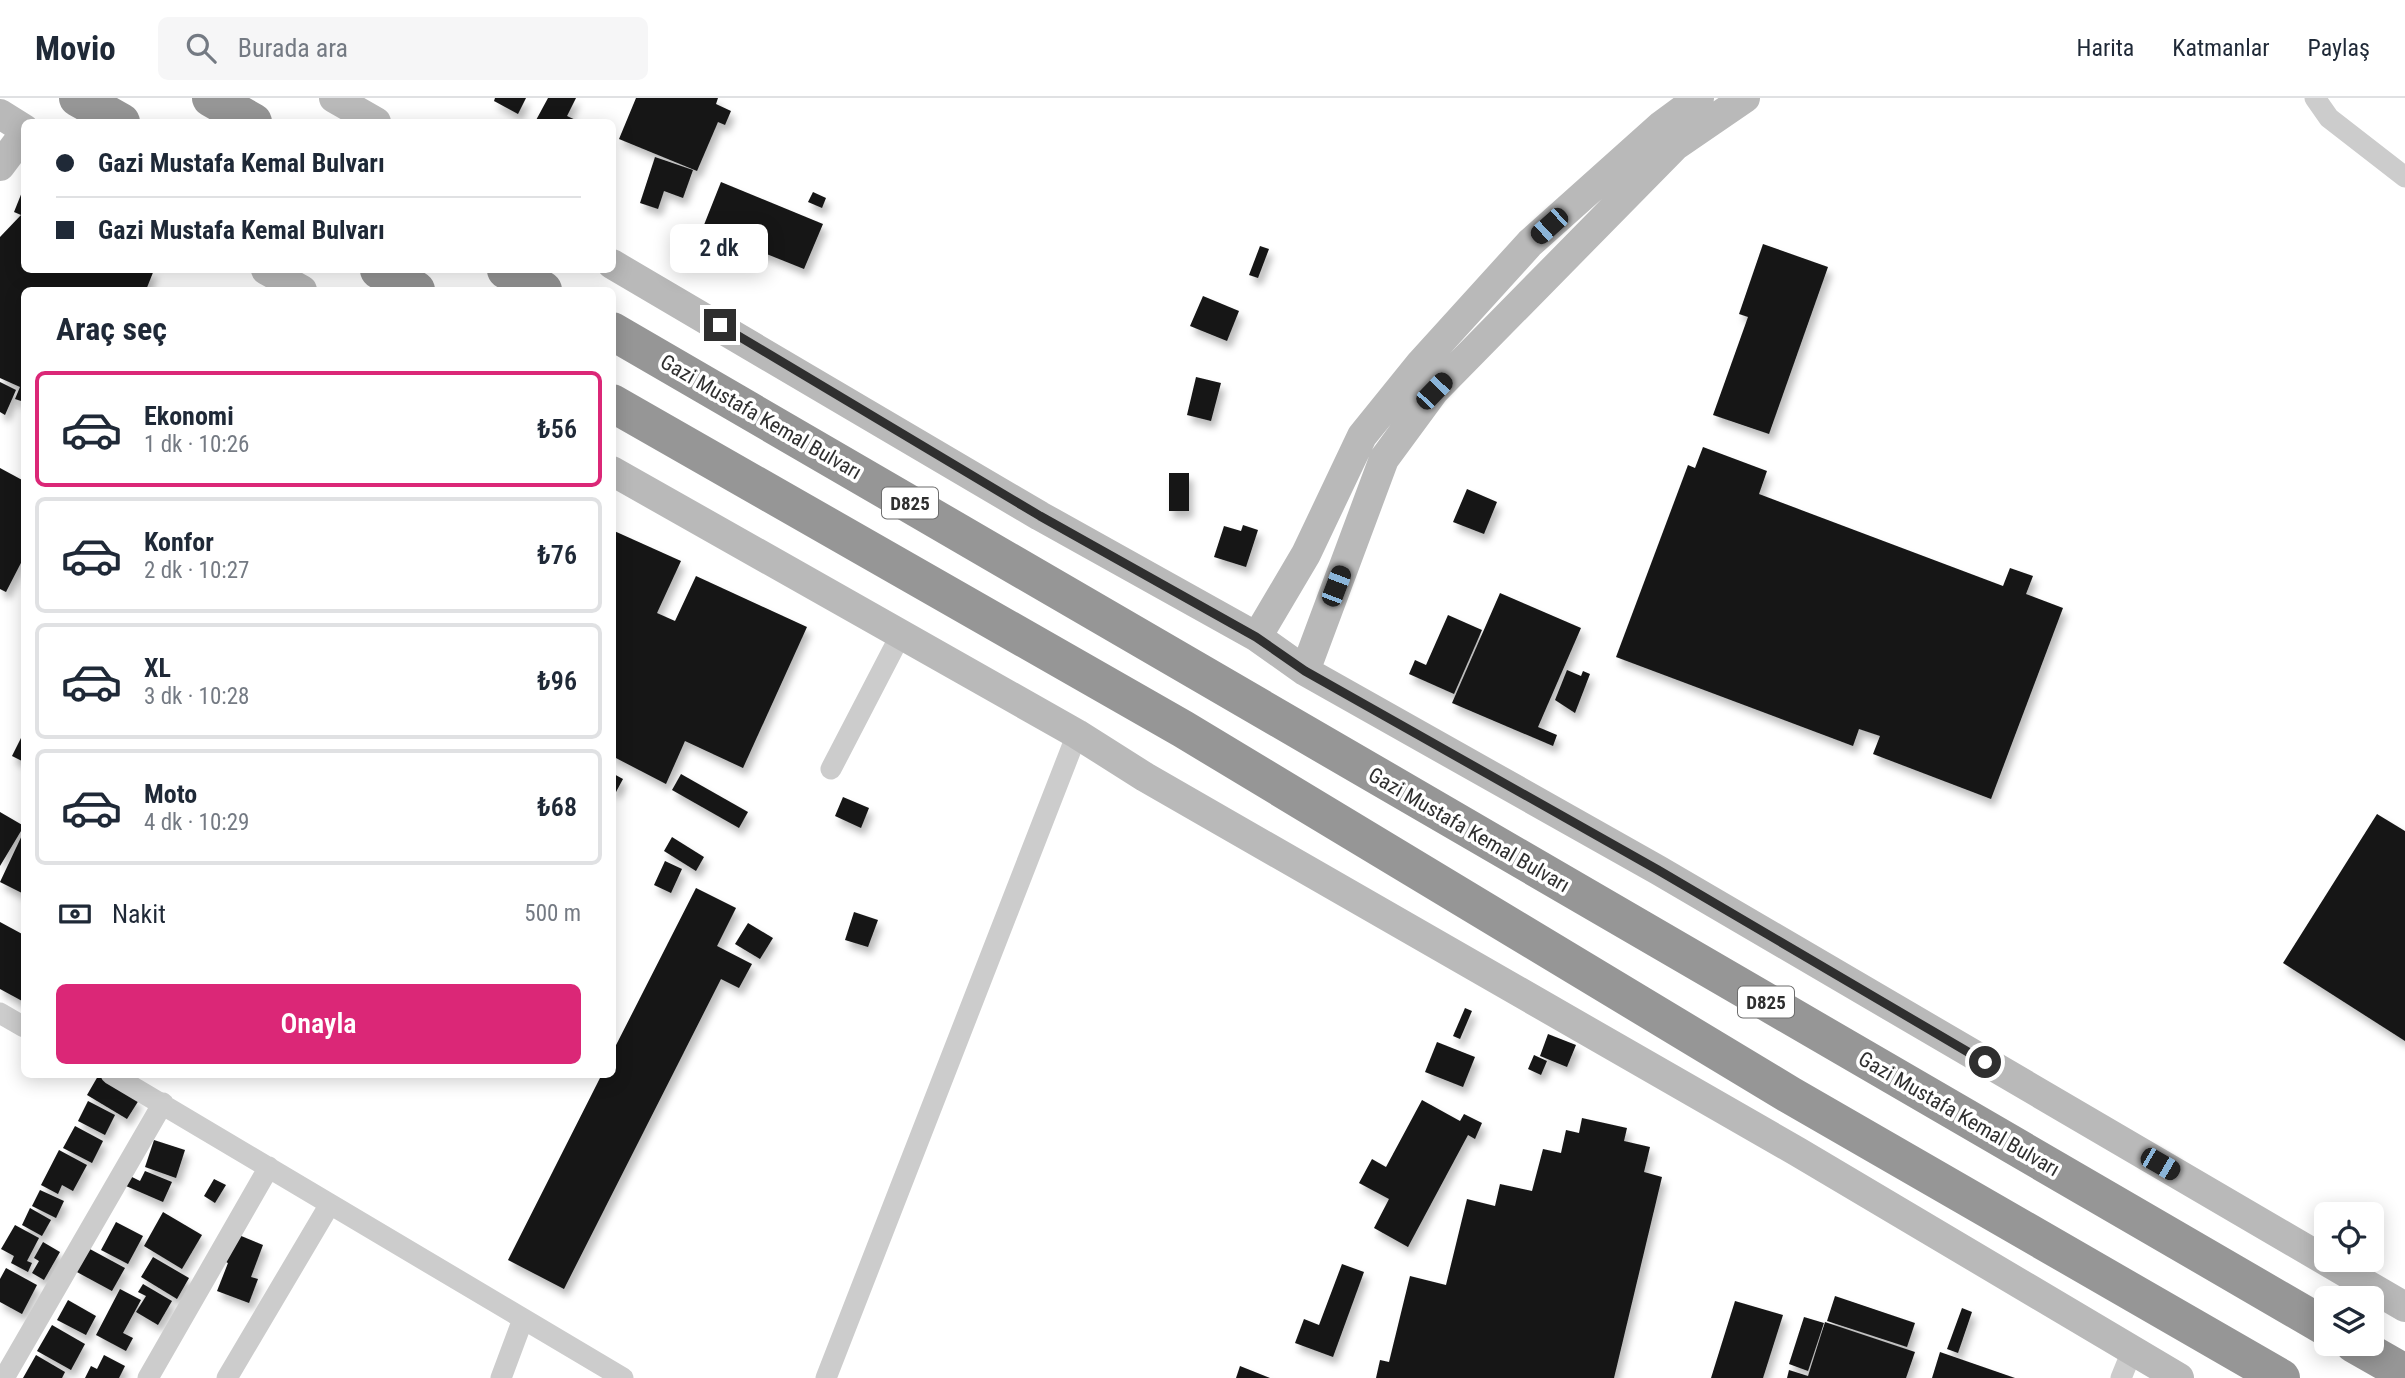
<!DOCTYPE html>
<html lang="tr">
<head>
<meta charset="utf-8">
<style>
  :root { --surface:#fff; --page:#f6f6f7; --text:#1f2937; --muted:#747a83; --line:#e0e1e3; --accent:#db2777 }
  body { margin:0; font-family:"Roboto Condensed",sans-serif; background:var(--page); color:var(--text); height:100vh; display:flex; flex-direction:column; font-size:26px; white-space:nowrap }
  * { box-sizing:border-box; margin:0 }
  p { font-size:23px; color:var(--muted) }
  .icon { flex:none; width:38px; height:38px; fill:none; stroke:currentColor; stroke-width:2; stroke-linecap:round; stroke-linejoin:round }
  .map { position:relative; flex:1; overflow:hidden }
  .details { position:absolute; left:21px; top:189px; width:595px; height:791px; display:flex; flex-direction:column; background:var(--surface); border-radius:10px; box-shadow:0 4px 18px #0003 }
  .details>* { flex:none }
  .banner { position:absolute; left:21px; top:21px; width:595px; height:154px; border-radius:10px; box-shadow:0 4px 18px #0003; display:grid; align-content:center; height:154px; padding:0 35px; background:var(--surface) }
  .fabs { position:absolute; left:2314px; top:1104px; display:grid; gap:14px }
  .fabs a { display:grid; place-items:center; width:70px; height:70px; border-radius:10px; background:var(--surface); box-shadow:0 4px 18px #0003; font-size:35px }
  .end { position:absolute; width:32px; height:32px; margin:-16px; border:9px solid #2f2f2f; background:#fff; box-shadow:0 0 0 4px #fff }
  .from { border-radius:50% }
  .bubble { position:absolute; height:49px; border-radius:10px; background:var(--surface); box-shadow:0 4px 18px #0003; font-size:23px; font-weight:600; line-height:49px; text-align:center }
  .car { position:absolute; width:21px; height:42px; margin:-21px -10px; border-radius:9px; box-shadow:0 0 5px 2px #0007; background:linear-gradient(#222 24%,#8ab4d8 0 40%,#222 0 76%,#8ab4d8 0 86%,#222 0) }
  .banner b { display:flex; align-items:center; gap:24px; height:66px; font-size:26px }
  .banner b+b { border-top:2px solid var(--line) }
  .banner i { width:18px; height:18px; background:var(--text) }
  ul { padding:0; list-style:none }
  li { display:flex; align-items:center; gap:21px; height:116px; margin:0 14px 10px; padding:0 21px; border:4px solid var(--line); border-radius:10px }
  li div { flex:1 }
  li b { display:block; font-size:26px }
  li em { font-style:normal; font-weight:600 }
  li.on { border-color:var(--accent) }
  li>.icon { width:63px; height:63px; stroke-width:1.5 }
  h2 { padding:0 35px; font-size:32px; line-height:84px }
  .pay { display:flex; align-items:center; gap:18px; height:77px; padding:0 35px; font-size:26px }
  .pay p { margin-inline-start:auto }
  .action { display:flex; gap:14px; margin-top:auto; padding:14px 35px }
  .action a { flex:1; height:80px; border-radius:10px; background:var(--accent); color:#fff; font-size:28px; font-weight:600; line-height:80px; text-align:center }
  header { display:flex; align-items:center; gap:42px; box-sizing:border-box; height:98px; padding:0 35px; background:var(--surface); border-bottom:2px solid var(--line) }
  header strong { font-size:33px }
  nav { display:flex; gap:38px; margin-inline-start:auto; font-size:24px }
  .search { width:490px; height:63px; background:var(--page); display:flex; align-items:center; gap:18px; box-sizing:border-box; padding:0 24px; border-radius:10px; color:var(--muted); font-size:26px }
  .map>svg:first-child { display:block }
</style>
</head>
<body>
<header>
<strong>Movio</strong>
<div class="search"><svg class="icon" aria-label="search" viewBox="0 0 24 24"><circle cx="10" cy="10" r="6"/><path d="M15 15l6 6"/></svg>Burada ara</div>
<nav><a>Harita</a><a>Katmanlar</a><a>Paylaş</a></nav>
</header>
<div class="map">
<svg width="2405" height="1280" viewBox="0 0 2405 1280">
  <defs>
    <filter id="shadow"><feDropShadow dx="4" dy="7" stdDeviation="3.5" flood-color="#0004"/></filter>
  </defs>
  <rect width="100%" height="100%" fill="#fff"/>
  <path fill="#161616" filter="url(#shadow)" d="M495 0H526L518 16 494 3Z
    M548 0H576L567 18 580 24H535Z
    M636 0H718L716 6 731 13 725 27 718 24 697 73 619 41Z
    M655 59 693 72 683 100 664 93 658 111 640 105Z
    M721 84 823 126 804 171 722 138 716 150 698 142Z
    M24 89V172H154L146 192H24V304L15 301 20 289 0 280V139L21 117 14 114Z
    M813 94 826 100 822 110 808 104Z
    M1763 146 1828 169 1769 336 1713 317 1748 219 1739 216Z
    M1260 148 1269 151 1258 180 1249 177Z
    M1203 198 1239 213 1227 243 1190 228Z
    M1196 279 1221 285 1211 323 1187 317Z
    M0 284 16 292 5 317 0 314Z
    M1703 349 1767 373 1759 396 2003 488 2010 470 2033 478 2026 496 2063 510 1991 701 1873 656 1880 638 1859 631 1853 648 1616 559 1688 367 1695 370Z
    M0 370 24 383V459L6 494 0 491Z
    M1169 375H1189V413H1169Z
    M1467 391 1497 404 1484 436 1453 424Z
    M1243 427 1258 432 1246 469 1214 459 1224 428 1241 433Z
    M612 432 681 463 657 515 675 523 696 478 807 529 743 670 685 643 666 686 612 658Z
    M1500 495 1581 530 1538 629 1557 637 1553 648 1452 605Z
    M1448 517 1482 532 1454 596 1409 576 1415 562 1426 567Z
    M1567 572 1581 578 1583 573 1590 576 1575 615 1555 602Z
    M24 634V664L12 658Z
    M612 675 623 681 616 694 612 692Z
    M681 676 748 714 739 730 672 692Z
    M843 699 869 710 861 730 835 718Z
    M0 714 24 728 0 768Z
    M2377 716 2405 733V943L2283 865Z
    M24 733V796L0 784Z
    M672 739 704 759 696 773 664 753Z
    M665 763 682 771 671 795 654 787Z
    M696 790 736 810 717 848 752 866 739 890 721 881 564 1191 508 1162 602 976H612V955Z
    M854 814 878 822 868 849 845 842Z
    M0 824 24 837V904L0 891Z
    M748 825 773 840 760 861 735 846Z
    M1465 910 1472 913 1460 941 1453 938Z
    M1548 936 1576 947 1567 969 1540 958Z
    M1437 944 1475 959 1463 989 1425 974Z
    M1534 957 1547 963 1541 977 1528 971Z
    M98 978 139 1002 127 1021 87 997Z
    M1422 1002 1460 1023 1464 1016 1482 1025 1475 1041 1468 1037 1408 1149 1374 1130 1389 1101 1359 1085 1372 1061 1386 1069Z
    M88 1003 115 1017 105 1037 78 1023Z
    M1582 1020 1627 1030 1624 1043 1650 1049 1644 1074 1662 1079 1614 1280H1376L1380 1262 1389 1264 1410 1178 1446 1187 1467 1101 1495 1108 1500 1086 1532 1093 1543 1051 1561 1055 1566 1032 1579 1035Z
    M75 1028 103 1043 92 1065 63 1050Z
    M154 1042 185 1052 176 1080 145 1069Z
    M59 1052 87 1067 73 1093 62 1087 58 1096 41 1087Z
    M145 1073 172 1084 163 1104 126 1088 130 1078 140 1083Z
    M214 1081 226 1087 215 1105 204 1098Z
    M40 1092 64 1103 56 1120 32 1108Z
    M30 1110 51 1122 42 1138 22 1127Z
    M163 1114 202 1137 182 1171 144 1148Z
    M116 1124 143 1138 128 1166 101 1152Z
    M15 1127 39 1140 27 1163 32 1165 28 1174 11 1165 14 1158 1 1151Z
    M234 1135 263 1147 251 1179 258 1181 249 1205 217 1193 228 1165 224 1163Z
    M43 1144 60 1154 44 1182 32 1175 39 1163 34 1160Z
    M88 1150 125 1170 112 1193 75 1173Z
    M153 1159 189 1180 177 1201 141 1179Z
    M1342 1166 1364 1174 1333 1259 1295 1245 1304 1221 1319 1227Z
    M6 1170 37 1187 22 1216 0 1204V1181Z
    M143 1186 172 1203 158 1227 136 1214 146 1198 138 1194Z
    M120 1191 141 1202 123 1235 133 1240 126 1253 96 1237Z
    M1835 1198 1915 1225 1907 1249 1827 1223Z
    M68 1202 96 1218 86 1237 57 1222Z
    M1735 1203 1783 1217 1763 1280H1711Z
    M1962 1210 1972 1214 1958 1255 1947 1251Z
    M1804 1219 1824 1225 1808 1273 1789 1266Z
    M1825 1224 1915 1254 1906 1280H1787L1789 1272 1808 1278Z
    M52 1227 85 1246 71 1272 37 1253Z
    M1940 1254 2015 1280H1932Z
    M36 1257 65 1274 62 1280H23Z
    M104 1257 125 1268 119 1280H85L91 1268 97 1271Z
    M1240 1268 1270 1280H1236Z"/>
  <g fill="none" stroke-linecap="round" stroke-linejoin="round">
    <path stroke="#ccc" stroke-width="21" d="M2315 0 2329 20 2405 79
      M831 671 900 538
      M0 915 24 929
      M111 976 623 1280
      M4 1280 163 1005
      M148 1280 269 1069
      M227 1280 330 1106
      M501 1280 523 1221
      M826 1280 1077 636
      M2121 1280 2132 1253"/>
    <path stroke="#b9b9b9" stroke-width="30" d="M334 0 376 24
      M0 16 24 31
      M0 68 24 36
      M612 166 1040 418 1257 539 1305 573 1658 772 2405 1209
      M266 172 302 192
      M612 373 1077 636 1145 679 1798 1054 2179 1280
      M1257 539 1306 456 1362 338 1421 265 1530 145 1662 27 1699 0
      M1305 573 1384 361 1434 293 1675 48 1745 0"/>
    <path stroke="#969696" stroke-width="38" d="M78 0 121 24
      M211 0 253 24
      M379 172 416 192
      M506 172 543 192
      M612 233 2326 1229
      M612 305 1183 631 1790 997 2281 1280
      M2354 1246 2405 1275"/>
  </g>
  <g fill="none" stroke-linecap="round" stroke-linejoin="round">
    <path stroke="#2f2f2f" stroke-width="9" d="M720 227 1040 418 1256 539 1305 573 1658 772 1985 964"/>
  </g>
  <g text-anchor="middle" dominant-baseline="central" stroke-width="7" stroke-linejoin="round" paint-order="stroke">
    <g fill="#fff" stroke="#6d6d6d" stroke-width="2">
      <rect x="882" y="389.5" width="56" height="31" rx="5"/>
      <rect x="1738" y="888.5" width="56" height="31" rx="5"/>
    </g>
    <g font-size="19" font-weight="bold" fill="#2f2f2f">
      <text x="910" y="405">D825</text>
      <text x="1766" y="904">D825</text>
    </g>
    <g font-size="21" fill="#2f2f2f" stroke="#fff">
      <text transform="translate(761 319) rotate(30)">Gazi Mustafa Kemal Bulvarı</text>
      <text transform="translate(1469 732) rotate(30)">Gazi Mustafa Kemal Bulvarı</text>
      <text transform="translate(1959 1016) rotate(30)">Gazi Mustafa Kemal Bulvarı</text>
    </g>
  </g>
</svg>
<div class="fabs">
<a><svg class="icon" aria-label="locate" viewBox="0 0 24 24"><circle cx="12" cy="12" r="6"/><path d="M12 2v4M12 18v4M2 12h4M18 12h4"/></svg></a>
<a><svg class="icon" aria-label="layers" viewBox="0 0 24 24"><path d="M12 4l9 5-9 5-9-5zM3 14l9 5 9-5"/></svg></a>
</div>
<i class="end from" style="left:1985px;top:964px"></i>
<i class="end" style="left:720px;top:227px"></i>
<div class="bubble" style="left:670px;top:126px;width:98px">2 dk</div>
<i class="car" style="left:1549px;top:128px;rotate:228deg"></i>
<i class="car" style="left:1434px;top:293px;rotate:44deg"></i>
<i class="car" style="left:1336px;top:488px;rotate:21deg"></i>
<i class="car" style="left:2160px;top:1066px;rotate:120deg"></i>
<div class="banner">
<b><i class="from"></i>Gazi Mustafa Kemal Bulvarı</b>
<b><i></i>Gazi Mustafa Kemal Bulvarı</b>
</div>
<section class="details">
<h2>Araç seç</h2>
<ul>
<li class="on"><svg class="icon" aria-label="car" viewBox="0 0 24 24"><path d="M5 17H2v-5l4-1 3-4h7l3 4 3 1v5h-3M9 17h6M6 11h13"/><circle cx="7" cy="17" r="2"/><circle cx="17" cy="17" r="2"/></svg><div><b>Ekonomi</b><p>1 dk · 10:26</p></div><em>₺56</em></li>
<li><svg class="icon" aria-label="car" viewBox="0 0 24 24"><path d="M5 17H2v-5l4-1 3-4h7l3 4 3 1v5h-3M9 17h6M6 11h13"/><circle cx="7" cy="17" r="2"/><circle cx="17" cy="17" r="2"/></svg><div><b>Konfor</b><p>2 dk · 10:27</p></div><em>₺76</em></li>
<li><svg class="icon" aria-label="car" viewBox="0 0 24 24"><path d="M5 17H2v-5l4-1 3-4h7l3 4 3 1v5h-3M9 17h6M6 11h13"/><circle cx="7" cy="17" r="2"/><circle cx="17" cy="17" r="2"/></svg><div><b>XL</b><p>3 dk · 10:28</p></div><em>₺96</em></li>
<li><svg class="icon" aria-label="car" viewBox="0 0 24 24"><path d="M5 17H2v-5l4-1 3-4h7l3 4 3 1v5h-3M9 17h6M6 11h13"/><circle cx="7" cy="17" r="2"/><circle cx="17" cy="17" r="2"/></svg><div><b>Moto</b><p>4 dk · 10:29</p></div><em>₺68</em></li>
</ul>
<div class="pay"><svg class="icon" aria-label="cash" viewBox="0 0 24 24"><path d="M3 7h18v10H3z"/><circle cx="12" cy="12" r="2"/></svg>Nakit<p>500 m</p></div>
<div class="action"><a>Onayla</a></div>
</section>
</div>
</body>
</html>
